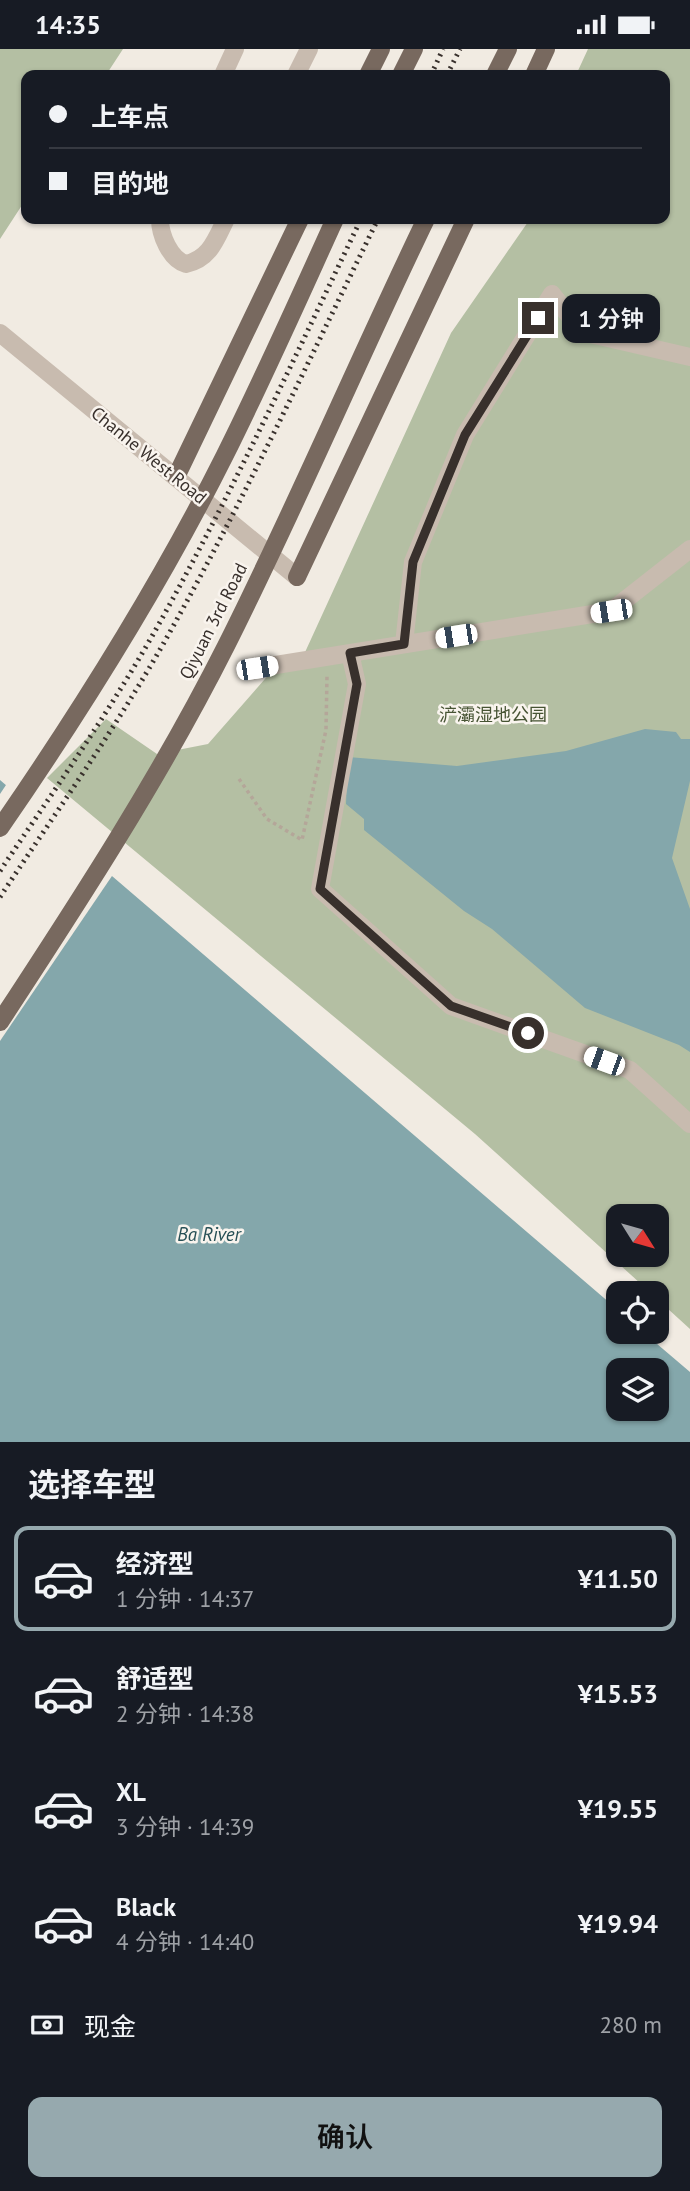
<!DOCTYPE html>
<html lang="zh">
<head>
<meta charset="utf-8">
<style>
  :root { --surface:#171b24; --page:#20242c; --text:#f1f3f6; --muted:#9ea1a6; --line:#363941; --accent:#96a9ae }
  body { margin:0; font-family:"PT Sans","Noto Sans SC",sans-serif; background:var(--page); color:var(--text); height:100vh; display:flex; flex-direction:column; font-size:26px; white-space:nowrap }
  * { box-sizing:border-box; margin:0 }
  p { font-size:23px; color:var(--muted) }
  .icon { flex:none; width:38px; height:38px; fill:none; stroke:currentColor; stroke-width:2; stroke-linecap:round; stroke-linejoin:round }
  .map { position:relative; height:1393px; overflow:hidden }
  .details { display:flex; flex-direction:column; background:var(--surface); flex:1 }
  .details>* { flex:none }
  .hud { position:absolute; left:21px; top:21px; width:649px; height:154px; border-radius:14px; box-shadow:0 2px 5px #0004; display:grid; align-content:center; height:154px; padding:0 28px; background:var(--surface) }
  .needle { width:46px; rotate:127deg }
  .tools { position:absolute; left:606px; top:1155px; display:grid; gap:14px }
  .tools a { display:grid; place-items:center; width:63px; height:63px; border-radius:14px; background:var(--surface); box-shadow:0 2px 5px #0004; font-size:35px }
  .end { position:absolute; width:32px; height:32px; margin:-16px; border:9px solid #38302c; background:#fff; box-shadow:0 0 0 4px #fff }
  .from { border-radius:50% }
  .bubble { position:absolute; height:49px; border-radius:14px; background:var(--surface); box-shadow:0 2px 5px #0004; font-size:23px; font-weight:600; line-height:49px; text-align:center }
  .car { position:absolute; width:21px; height:42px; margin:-21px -10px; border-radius:9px; box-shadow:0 0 5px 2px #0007; background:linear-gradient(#fff 24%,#345 0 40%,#fff 0 76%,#345 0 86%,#fff 0) }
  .hud b { display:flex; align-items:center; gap:24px; height:66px; font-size:26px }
  .hud b+b { border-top:2px solid var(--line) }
  .hud i { width:18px; height:18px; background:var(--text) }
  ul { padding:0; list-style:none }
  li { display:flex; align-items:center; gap:21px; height:105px; margin:0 14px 10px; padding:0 14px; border:4px solid transparent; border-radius:14px }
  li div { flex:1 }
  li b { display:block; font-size:26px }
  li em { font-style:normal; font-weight:600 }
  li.selected { border-color:var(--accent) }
  li>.icon { width:63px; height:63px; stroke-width:1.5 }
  h2 { padding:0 28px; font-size:32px; line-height:84px }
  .pay { display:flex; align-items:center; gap:18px; height:77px; padding:0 28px; font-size:26px }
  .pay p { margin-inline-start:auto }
  .button { display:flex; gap:14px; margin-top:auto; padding:14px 28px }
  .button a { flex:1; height:80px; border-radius:14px; background:var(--accent); color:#111; font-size:28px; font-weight:600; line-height:80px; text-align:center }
  .status { display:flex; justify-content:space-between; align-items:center; height:49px; padding:0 35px; background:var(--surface); direction:ltr }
  .status svg { height:19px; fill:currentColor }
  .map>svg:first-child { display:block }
</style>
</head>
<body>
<div class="status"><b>14:35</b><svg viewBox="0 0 49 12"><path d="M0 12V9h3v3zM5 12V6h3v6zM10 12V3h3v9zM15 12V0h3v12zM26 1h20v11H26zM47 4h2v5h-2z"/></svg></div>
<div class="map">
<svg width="690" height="1393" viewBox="0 0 690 1393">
  <rect width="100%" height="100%" fill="#f1ebe2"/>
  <path fill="#b4bfa3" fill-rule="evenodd" d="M0 0H123L106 26H26V150L0 190Z
    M588 0H690V1280L656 1249V1244H651L475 1085 47 729 106 670 157 705 208 695 278 615 301 612 451 284 530 170H665V26H576ZM618 1167H656V1206H618Z"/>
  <path fill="#84a7ab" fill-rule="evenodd" d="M645 680 676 683 681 690H690V732L672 809 690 860V1003L679 996 585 959 492 880 464 862 364 781V770L346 755 348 708 457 717 566 702Z
    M0 731 618 1261V1283H643L690 1323V1393H0ZM618 1321H656V1360H618Z"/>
  <path fill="#f1ebe2" d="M8 733 114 824 0 992V745Z"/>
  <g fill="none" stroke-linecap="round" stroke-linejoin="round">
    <path stroke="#b4a699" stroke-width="3.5" stroke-dasharray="3.5 3.5" stroke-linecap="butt" d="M239 730 267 770 302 791 326 681 327 627"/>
    <path stroke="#c8bbaf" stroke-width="18" d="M223 26 235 0
      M296 26 309 0
      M160 170C160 186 170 210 186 215 210 210 216 190 226 170
      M0 284 297 528
      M404 595 413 513 465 386 552 245 582 283 690 308
      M350 604 357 635 320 840 451 957 630 1021 690 1075
      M257 619 611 562 690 500"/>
    <path stroke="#78695f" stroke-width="18" d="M368 26 381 0
      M401 26 414 0
      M495 26 508 0
      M534 26 546 0
      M176 428 300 170
      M297 528 466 170"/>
    <path stroke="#38302c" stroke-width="5" stroke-dasharray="2 5" stroke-linecap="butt" d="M431 26 443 0
      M447 26 460 0
      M0 822C53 743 108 665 155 582 230 448 295 308 361 170
      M0 848C56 763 116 679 166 590 243 453 309 311 378 170"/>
    <path stroke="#78695f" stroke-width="18" d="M0 779C82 660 160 536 225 406 264 328 299 249 335 170
      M0 973C80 851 160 728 226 597 297 456 358 311 426 170"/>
  </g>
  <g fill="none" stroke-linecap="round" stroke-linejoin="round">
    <path stroke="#38302c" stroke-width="9" d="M528 984 451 957 320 840 357 635 350 604 404 595 413 513 465 386 538 269"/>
  </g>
  <g text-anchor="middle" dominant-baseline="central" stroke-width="5" stroke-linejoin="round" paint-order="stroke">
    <g font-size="18" fill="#38302c" stroke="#f9f4ee">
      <text transform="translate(149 406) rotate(39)">Chanhe West Road</text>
      <text transform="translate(213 572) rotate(-63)">Qiyuan 3rd Road</text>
    </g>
    <g font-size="18" fill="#465333" stroke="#f9f4ee">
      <text x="493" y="665">浐灞湿地公园</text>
    </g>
    <g font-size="19" font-style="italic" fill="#264f55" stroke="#f9f4ee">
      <text x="209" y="1185">Ba River</text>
    </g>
  </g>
</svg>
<div class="tools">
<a><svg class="needle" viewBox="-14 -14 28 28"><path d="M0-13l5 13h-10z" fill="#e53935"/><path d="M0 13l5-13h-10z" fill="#9ea1a6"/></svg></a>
<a><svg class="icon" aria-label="locate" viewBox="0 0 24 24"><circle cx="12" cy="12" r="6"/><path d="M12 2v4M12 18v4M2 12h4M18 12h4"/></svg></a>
<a><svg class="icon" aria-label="layers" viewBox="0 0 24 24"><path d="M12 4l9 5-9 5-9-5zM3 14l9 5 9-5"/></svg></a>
</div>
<i class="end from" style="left:528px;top:984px"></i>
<i class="end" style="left:538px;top:269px"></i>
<div class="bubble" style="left:562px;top:245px;width:98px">1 分钟</div>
<i class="car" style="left:611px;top:562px;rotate:261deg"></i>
<i class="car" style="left:456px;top:587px;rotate:261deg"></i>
<i class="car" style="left:257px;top:619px;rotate:81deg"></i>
<i class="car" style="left:604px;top:1012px;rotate:290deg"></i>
<div class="hud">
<b><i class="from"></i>上车点</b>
<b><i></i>目的地</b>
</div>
</div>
<section class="details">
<h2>选择车型</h2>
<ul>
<li class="selected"><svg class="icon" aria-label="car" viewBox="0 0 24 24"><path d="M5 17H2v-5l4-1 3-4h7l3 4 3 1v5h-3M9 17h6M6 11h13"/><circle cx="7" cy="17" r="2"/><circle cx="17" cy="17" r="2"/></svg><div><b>经济型</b><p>1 分钟 · 14:37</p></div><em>¥11.50</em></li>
<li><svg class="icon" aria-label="car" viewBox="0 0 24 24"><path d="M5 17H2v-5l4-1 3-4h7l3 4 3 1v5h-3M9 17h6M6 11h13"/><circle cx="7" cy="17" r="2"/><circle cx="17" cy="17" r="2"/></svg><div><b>舒适型</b><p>2 分钟 · 14:38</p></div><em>¥15.53</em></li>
<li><svg class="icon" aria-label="car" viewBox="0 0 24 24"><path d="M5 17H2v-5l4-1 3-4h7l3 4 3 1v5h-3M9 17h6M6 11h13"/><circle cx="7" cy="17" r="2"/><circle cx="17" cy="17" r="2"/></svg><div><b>XL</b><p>3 分钟 · 14:39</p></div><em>¥19.55</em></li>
<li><svg class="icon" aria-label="car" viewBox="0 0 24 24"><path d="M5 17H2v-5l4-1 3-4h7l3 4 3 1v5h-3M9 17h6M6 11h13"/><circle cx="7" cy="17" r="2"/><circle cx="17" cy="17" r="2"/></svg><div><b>Black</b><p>4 分钟 · 14:40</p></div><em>¥19.94</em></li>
</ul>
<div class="pay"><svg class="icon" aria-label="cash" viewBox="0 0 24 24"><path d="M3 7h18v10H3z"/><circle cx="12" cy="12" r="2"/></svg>现金<p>280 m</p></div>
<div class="button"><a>确认</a></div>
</section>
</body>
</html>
